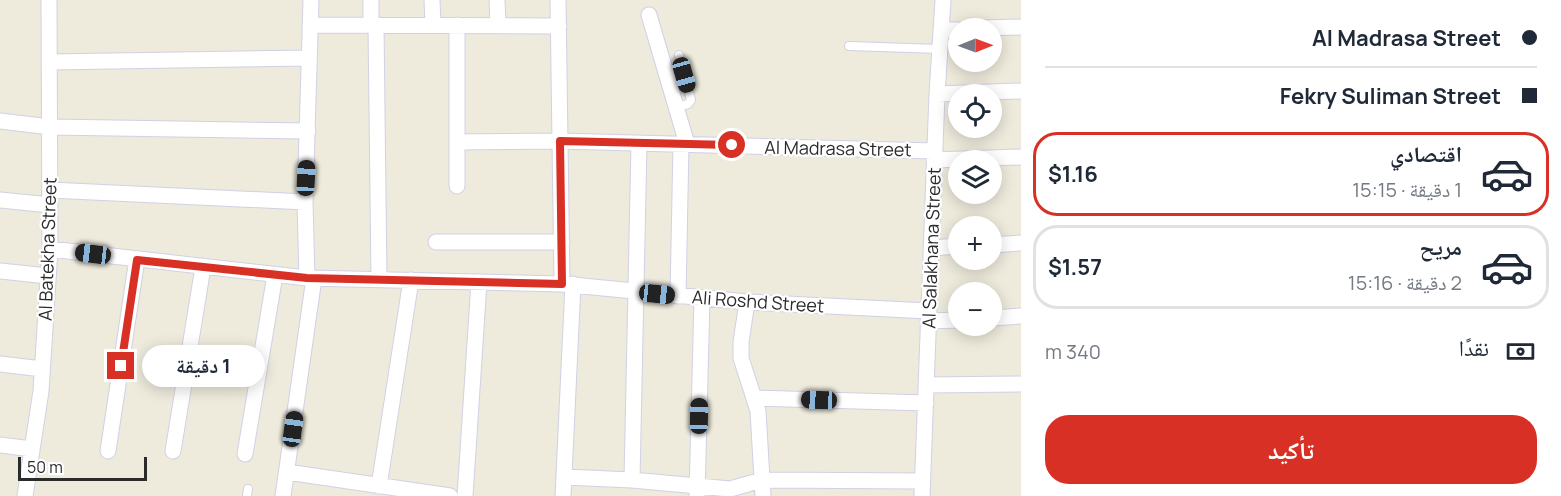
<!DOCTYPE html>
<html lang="ar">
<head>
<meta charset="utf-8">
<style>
  :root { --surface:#fff; --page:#f2f2f3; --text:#1f2937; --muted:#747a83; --line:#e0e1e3; --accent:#d93025 }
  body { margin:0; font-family:Manrope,"Noto Naskh Arabic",sans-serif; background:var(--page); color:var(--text); direction:rtl; height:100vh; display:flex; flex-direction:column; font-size:22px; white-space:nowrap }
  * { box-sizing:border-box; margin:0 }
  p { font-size:20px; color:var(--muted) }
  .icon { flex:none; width:33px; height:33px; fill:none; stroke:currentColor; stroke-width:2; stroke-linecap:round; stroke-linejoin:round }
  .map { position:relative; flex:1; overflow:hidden; direction:ltr }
  .side { display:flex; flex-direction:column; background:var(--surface); width:540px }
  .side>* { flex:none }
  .banner { display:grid; align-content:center; height:132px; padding:0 24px; background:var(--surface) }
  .needle { width:39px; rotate:89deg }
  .buttons { position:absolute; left:948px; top:18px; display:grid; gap:12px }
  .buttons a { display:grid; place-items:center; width:54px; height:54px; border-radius:50%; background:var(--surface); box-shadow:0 3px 15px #0003; font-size:30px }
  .scale { position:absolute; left:18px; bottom:15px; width:129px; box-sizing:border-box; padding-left:6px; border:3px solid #2b2b2b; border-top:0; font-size:16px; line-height:21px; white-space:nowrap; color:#2b2b2b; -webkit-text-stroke:4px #fff; paint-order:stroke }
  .end { position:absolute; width:27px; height:27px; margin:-14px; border:8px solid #d93025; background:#fff; box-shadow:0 0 0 3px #fff }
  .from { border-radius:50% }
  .bubble { position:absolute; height:42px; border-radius:21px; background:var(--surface); box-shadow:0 3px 15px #0003; font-size:20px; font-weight:700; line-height:42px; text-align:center; direction:rtl }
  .car { position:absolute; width:18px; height:36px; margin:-18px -9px; border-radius:8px; box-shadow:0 0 4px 2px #0007; background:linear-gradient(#222 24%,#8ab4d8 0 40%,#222 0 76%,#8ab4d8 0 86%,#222 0) }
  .banner b { display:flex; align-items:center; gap:21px; height:57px; font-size:22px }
  .banner b+b { border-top:2px solid var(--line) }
  .banner i { width:15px; height:15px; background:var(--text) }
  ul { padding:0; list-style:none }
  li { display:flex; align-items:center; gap:18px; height:84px; margin:0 12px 9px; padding:0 12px; border:3px solid var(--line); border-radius:24px }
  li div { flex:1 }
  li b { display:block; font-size:22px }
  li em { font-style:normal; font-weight:700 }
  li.active { border-color:var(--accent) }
  li>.icon { width:54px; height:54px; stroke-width:1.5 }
  .pay { display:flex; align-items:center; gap:15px; height:66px; padding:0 24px; font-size:22px }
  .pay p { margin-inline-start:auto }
  .button { display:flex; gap:12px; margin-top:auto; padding:12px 24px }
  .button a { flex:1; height:69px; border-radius:24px; background:var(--accent); color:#fff; font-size:24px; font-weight:700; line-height:69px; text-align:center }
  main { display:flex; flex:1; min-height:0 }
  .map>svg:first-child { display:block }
</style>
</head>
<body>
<main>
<section class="side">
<div class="banner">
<b><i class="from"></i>Al Madrasa Street</b>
<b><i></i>Fekry Suliman Street</b>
</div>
<ul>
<li class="active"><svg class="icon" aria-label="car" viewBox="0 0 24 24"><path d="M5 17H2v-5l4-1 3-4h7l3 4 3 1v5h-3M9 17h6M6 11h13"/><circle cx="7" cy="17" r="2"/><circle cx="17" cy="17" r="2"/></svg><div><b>اقتصادي</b><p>1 دقيقة · 15:15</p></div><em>$1.16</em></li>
<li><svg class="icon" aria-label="car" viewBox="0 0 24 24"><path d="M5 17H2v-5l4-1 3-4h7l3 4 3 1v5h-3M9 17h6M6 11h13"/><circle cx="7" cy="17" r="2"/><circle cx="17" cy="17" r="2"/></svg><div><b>مريح</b><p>2 دقيقة · 15:16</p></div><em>$1.57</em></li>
</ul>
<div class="pay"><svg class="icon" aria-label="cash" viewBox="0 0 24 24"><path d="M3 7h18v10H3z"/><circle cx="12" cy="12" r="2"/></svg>نقدًا<p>340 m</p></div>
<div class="button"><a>تأكيد</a></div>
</section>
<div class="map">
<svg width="1021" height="496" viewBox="0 0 1021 496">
  <rect width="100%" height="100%" fill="#eeeadc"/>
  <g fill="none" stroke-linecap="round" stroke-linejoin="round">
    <g stroke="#d1d1e5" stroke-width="10">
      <path id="lane" d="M849 46 940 49
        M676 107 688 104 691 100 679 55
        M247 496 248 489"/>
    </g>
    <g stroke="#d1d1e5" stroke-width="17">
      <path id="street" d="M371 0V25
        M432 0 433 25
        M497 0 498 25
        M558 0 562 284
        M649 15 687 144
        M310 25 559 26
        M376 25 379 279
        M457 25V186
        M983 28 1021 27
        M942 30H958
        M49 62 309 58
        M937 94 1021 91
        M0 121 50 127 308 131
        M457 142 560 141 935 151
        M934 160 1021 157
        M50 190 305 202
        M0 200 50 205
        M436 242H562
        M992 245 1021 243
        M932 248 958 246
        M50 249 307 278 562 284 747 302 929 311
        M0 271 48 276
        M307 278 305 202 311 0
        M678 296 681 144
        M747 302 741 342V358L758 411 763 496
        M992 318 1021 316
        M928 321 958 320
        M0 364 42 369
        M926 385 1021 384
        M754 398 926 403
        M0 445 32 449
        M108 451 137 259
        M173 451 203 267
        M245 454 275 275
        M287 472 450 496
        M564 477 632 480 730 489 762 480 922 481
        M632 480 639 143
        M379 486 411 280
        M25 496 41 391 50 249 49 0
        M283 496 314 278
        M465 496 479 282
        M563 496 573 284
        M697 496 702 298
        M922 496 937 94 943 0"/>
    </g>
    <use href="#lane" stroke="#fff" stroke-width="8"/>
    <use href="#street" stroke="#fff" stroke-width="15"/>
  </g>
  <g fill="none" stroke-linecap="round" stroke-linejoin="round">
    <path stroke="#d93025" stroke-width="8" d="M121 366 137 260 307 278 562 284 560 141 732 145"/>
  </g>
  <g text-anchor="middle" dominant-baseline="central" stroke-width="4.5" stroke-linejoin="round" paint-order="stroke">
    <g font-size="18" fill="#2b2b2b" stroke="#fff">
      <text transform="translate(838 148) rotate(1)">Al Madrasa Street</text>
      <text transform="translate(931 248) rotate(-88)">Al Salakhana Street</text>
      <text transform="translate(47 249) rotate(-88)">Al Batekha Street</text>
      <text transform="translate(758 301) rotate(4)">Ali Roshd Street</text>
    </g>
  </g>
</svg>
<div class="buttons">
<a><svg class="needle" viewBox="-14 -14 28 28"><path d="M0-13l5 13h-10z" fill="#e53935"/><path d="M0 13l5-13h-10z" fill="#747a83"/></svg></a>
<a><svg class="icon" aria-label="locate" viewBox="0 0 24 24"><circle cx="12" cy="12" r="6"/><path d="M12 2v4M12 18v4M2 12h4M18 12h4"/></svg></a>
<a><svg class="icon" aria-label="layers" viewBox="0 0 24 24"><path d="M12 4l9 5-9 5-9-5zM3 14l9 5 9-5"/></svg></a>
<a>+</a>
<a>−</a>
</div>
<div class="scale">50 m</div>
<i class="end from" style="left:732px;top:145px"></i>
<i class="end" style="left:121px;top:366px"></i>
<div class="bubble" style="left:142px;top:345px;width:123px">1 دقيقة</div>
<i class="car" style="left:684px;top:75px;rotate:164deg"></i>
<i class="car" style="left:306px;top:178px;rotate:3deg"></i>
<i class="car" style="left:93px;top:254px;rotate:277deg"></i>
<i class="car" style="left:657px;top:294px;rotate:96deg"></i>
<i class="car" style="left:819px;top:400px;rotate:272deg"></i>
<i class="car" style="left:699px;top:416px;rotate:1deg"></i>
<i class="car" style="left:293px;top:429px;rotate:8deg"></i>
</div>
</main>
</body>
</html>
